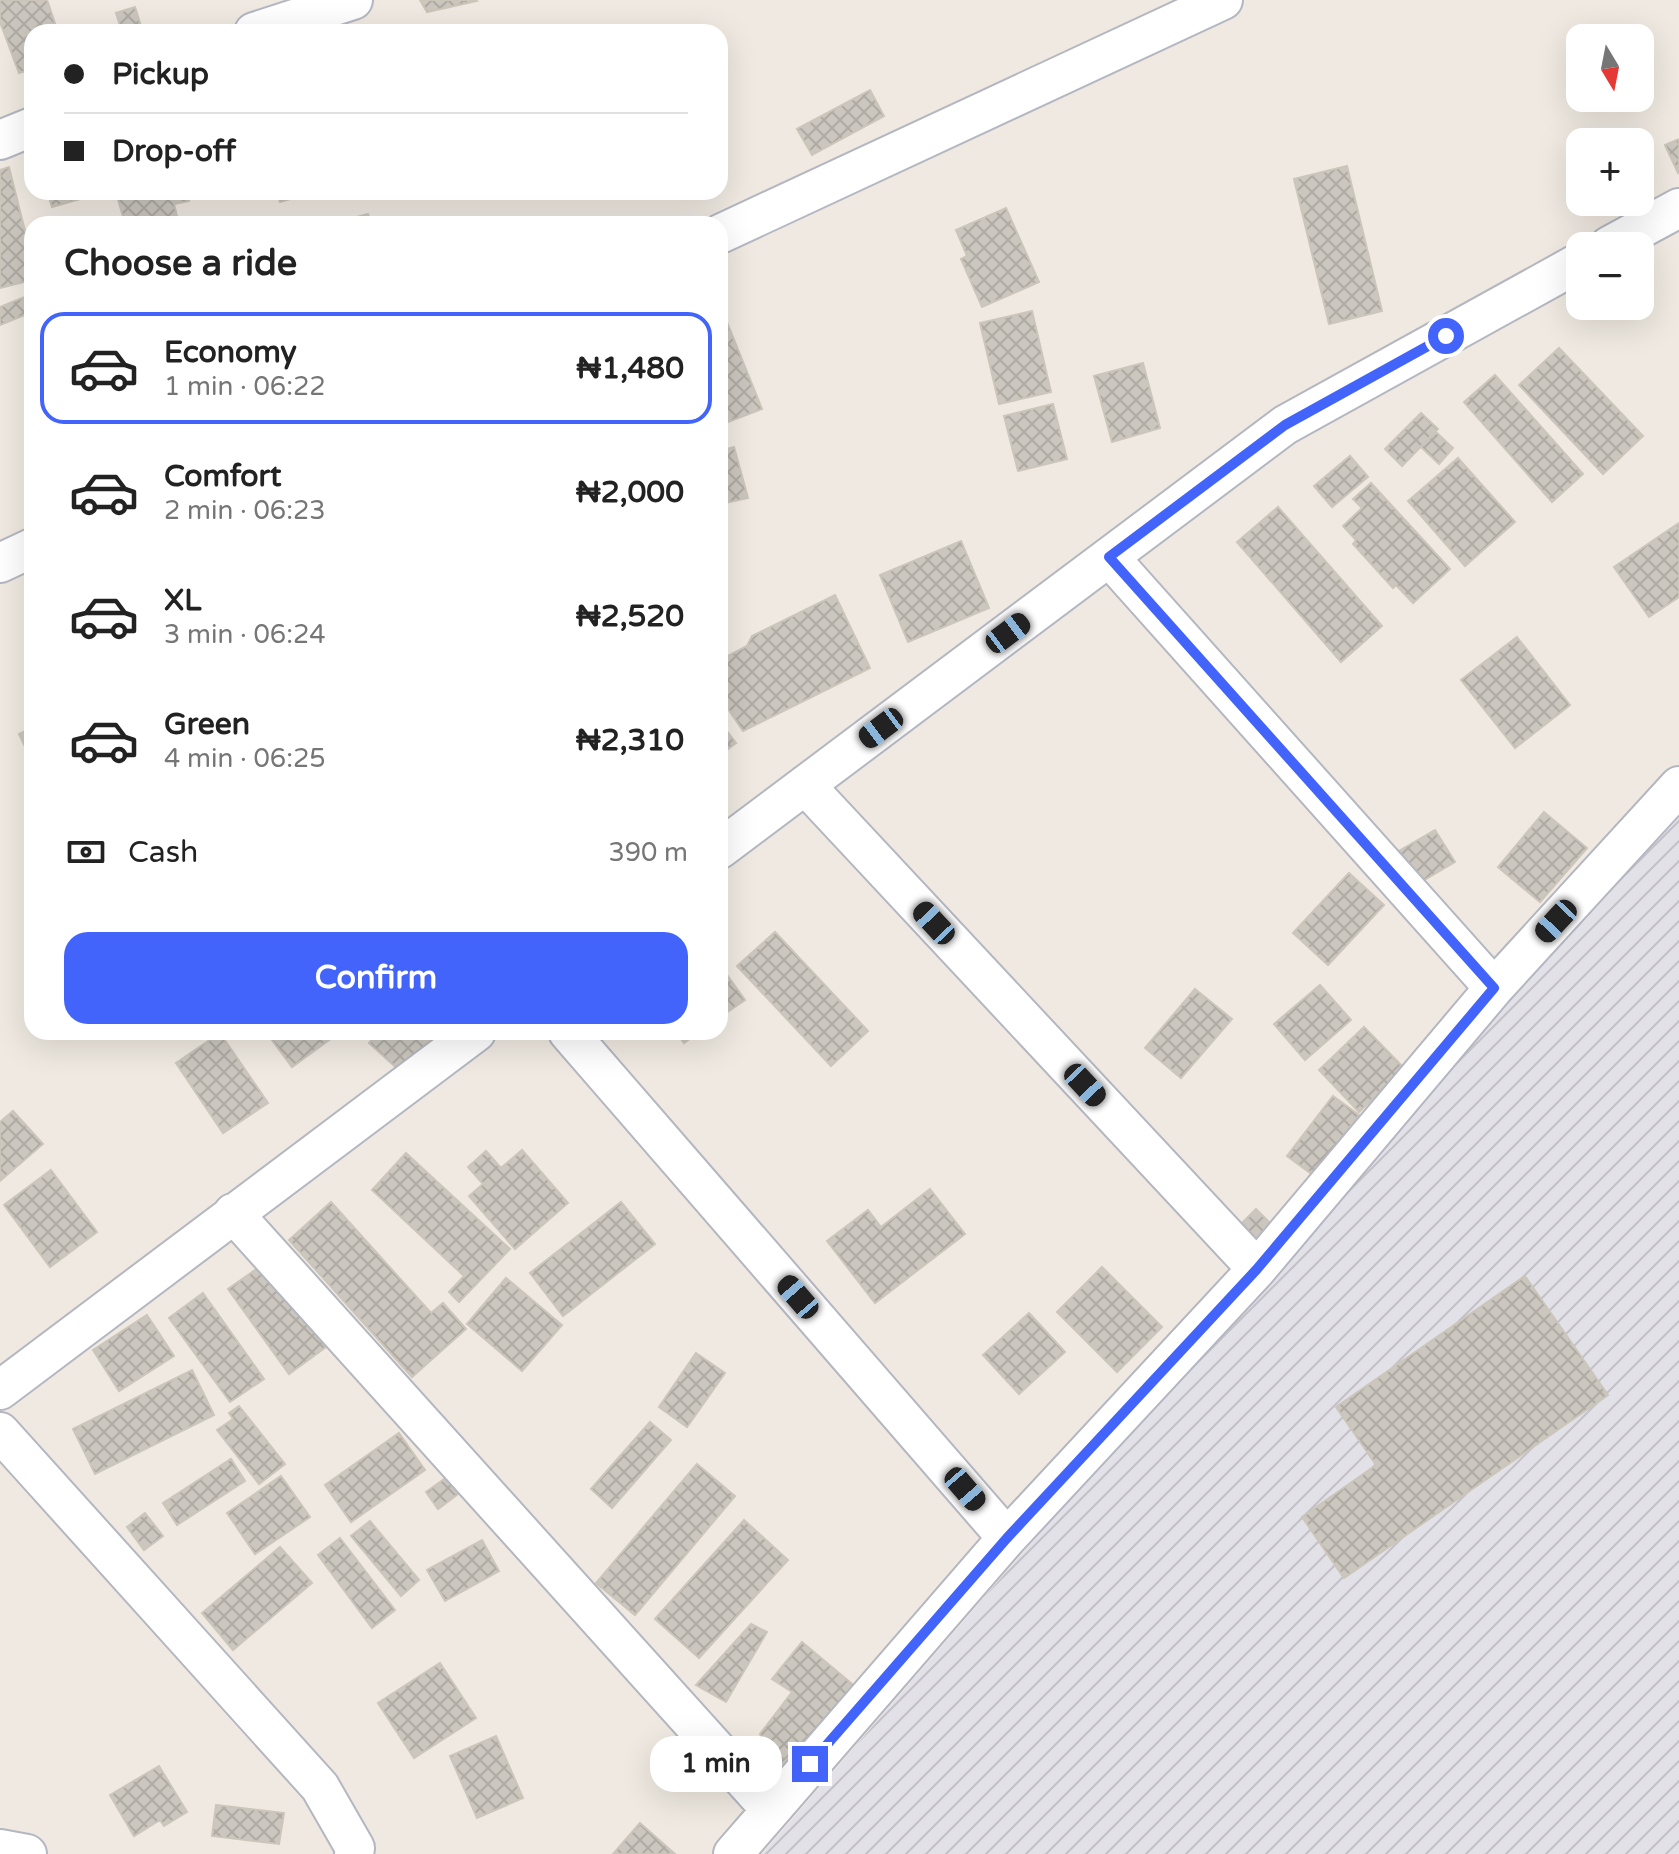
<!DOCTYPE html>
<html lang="en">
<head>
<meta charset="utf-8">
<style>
  :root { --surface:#fff; --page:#f2f2f2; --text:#222; --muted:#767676; --line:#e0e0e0; --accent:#4264fb }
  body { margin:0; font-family:"Varela Round",sans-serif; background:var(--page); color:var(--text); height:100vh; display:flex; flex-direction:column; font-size:30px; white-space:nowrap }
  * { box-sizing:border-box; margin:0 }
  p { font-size:26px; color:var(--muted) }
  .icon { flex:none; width:44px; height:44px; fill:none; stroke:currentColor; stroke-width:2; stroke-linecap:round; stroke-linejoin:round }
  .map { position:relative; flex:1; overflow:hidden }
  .drawer { position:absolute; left:24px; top:216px; width:704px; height:824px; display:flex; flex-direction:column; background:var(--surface); border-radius:24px; box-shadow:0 8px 32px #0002 }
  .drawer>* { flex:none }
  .top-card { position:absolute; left:24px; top:24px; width:704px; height:176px; border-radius:24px; box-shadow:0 8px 32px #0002; display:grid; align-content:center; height:176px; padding:0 40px; background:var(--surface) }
  .needle { width:52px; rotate:170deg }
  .controls { position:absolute; left:1566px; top:24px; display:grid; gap:16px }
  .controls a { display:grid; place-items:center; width:88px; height:88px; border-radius:16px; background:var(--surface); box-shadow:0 8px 32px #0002; font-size:40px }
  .end { position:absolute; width:36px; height:36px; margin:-18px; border:10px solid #4264fb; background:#fff; box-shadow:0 0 0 4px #fff }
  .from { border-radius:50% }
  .bubble { position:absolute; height:56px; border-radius:24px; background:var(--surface); box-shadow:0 8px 32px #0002; font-size:26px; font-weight:800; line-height:56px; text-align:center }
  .car { position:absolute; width:24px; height:48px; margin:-24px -12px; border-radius:10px; box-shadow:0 0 6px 2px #0007; background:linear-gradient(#222 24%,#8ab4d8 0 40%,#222 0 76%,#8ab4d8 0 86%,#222 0) }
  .top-card b { display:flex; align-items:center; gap:28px; height:76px; font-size:30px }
  .top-card b+b { border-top:2px solid var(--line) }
  .top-card i { width:20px; height:20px; background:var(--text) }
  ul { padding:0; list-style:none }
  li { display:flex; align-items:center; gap:24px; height:112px; margin:0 16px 12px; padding:0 24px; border:4px solid transparent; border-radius:24px }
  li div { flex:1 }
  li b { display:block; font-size:30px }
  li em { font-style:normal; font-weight:800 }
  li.current { border-color:var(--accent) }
  li>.icon { width:72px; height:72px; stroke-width:1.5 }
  h2 { padding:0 40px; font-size:36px; line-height:96px }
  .pay { display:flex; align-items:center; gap:20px; height:88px; padding:0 40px; font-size:30px }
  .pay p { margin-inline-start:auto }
  .action { display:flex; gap:16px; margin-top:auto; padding:16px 40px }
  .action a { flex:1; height:92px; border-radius:24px; background:var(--accent); color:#fff; font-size:32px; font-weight:800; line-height:92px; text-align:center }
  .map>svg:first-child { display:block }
</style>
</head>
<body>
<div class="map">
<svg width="1679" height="1854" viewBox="0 0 1679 1854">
  <defs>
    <pattern id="industrial-furrows" width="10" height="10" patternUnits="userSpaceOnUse" patternTransform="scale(2)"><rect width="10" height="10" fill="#e3e1e8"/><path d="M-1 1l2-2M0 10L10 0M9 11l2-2" fill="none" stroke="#c3c1c7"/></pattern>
    <pattern id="building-cross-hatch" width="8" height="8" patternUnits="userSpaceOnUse" patternTransform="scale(2)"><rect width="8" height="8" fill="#cbc7bf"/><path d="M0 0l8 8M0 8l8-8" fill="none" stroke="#afaba4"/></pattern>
  </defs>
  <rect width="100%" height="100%" fill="#efe9e1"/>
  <path fill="url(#industrial-furrows)" d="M1679 795V1854H762Z"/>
  <path fill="url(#building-cross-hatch)" stroke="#cbc5ba" stroke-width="2" d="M0 0H47L58 32H32V69L19 73 0 22Z
    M420 0H476L477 1 427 12Z
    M135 7 143 32H122L116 13Z
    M870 90 884 116 812 155 797 129Z
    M1679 139V172L1678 173 1665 145Z
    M1347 166 1382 311 1329 324 1294 179Z
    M9 167 32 259V280L0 288V170Z
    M47 192H98V194L52 207Z
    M116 192H187L189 201 174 204 179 224H125Z
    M277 192H314L280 202Z
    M1006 208 1039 282 982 307 961 259 967 256 956 230Z
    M368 214 371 224H331Z
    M32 294V312L0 325V307Z
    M720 305 762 409 720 425Z
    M1032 311 1051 392 999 404 980 323Z
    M1559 348 1643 436 1603 474 1519 385Z
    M1143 363 1160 428 1112 442 1094 376Z
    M1495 375 1583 474 1552 502 1464 402Z
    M1053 404 1067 459 1018 471 1004 416Z
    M1421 413 1438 429 1402 466 1385 449Z
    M1436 432 1453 448 1439 464 1421 447Z
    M734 447 748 498 720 504V451Z
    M1350 456 1368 477 1332 507 1314 486Z
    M1458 458 1515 522 1465 566 1408 501Z
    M1371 483 1450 569 1413 603 1396 585 1393 588 1353 544 1356 540 1343 526 1362 508 1353 499Z
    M1278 507 1382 626 1341 662 1237 542Z
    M1679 523V597L1649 617 1614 567Z
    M961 541 989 608 908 642 880 575Z
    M835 595 870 668 743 731 720 697V660L747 646 752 636Z
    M1517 637 1570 705 1515 748 1461 680Z
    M720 722 736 743 720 755Z
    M32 728V751L28 753 19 734Z
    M1544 812 1587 848 1540 902 1498 867Z
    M1435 830 1455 862 1416 885 1397 852Z
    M1349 873 1384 905 1328 965 1293 933Z
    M775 932 868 1031 831 1066 737 966Z
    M720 965 745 1000 720 1017Z
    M1320 985 1351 1020 1305 1060 1274 1024Z
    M1195 989 1232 1019 1181 1078 1145 1048Z
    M1364 1027 1404 1068 1359 1112 1319 1070Z
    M266 1032H340L292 1067Z
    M379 1032H431L434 1035 401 1072 369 1043Z
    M676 1032H699L684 1043Z
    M220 1033 268 1103 223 1133 176 1063Z
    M1333 1096 1359 1115 1313 1175 1287 1156Z
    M13 1111 43 1144 0 1181V1122Z
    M522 1150 568 1203 515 1249 469 1196 483 1184 468 1167 486 1151 501 1168Z
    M406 1153 510 1249 459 1302 449 1292 464 1276 372 1190Z
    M51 1170 97 1232 50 1267 4 1205Z
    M930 1189 965 1234 875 1303 827 1241 868 1210 881 1227Z
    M331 1202 431 1313 443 1303 466 1329 412 1377 289 1240Z
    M621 1202 655 1244 563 1316 530 1273Z
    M1256 1209 1279 1232 1260 1250 1238 1227Z
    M265 1263 326 1347 289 1374 228 1289Z
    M1102 1267 1162 1327 1117 1372 1057 1312Z
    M1525 1276 1608 1395 1344 1578 1302 1517 1376 1465 1336 1407Z
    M506 1278 562 1325 522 1371 467 1324Z
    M203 1293 264 1379 230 1402 169 1318Z
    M1029 1313 1065 1352 1019 1394 983 1355Z
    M147 1315 174 1356 119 1391 93 1350Z
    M696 1353 725 1373 687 1427 659 1407Z
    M192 1370 214 1415 95 1474 73 1429Z
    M239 1406 285 1464 259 1484 217 1430 233 1419 229 1413Z
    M650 1422 671 1440 612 1508 591 1489Z
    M399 1433 425 1470 351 1522 325 1485Z
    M231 1459 245 1481 177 1525 163 1503Z
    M697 1464 735 1496 635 1615 596 1583Z
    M450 1475 462 1491 438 1509 426 1492Z
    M281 1476 310 1517 255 1554 227 1513Z
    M145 1513 163 1536 144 1550 127 1527Z
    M744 1520 788 1560 699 1658 655 1619Z
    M370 1521 419 1580 401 1596 351 1536Z
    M340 1538 395 1610 372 1628 318 1555Z
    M482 1540 499 1571 445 1601 427 1570Z
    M280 1547 312 1583 233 1650 202 1613Z
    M751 1624 767 1632 726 1702 696 1685Z
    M802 1642 857 1688 774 1772 760 1734 792 1692 772 1679Z
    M440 1663 476 1718 414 1758 378 1703Z
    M496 1736 523 1798 477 1818 450 1756Z
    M159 1766 187 1812 164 1826 160 1820 134 1836 110 1795Z
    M216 1805 284 1813 279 1844 212 1836Z
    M640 1823 675 1854H613Z"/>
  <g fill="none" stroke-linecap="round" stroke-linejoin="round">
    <g stroke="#b4b7c1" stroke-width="42">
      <path id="minor" d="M254 32 353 0
        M0 140 32 127
        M720 234 1223 0
        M1609 246 1679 208
        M1109 557 1494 988
        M0 563 32 548
        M805 785 1257 1269
        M720 849 1285 425 1580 262
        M568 1032 1007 1538
        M233 1213 771 1810
        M0 1390 476 1032
        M0 1432 320 1787 355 1848 354 1854
        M0 1849 27 1854
        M733 1854 1007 1538 1257 1269 1494 988 1679 786"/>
    </g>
    <use href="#minor" stroke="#fff" stroke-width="38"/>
  </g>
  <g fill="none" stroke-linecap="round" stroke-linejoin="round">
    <path stroke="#4264fb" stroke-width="10" d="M810 1764 1007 1538 1257 1269 1494 988 1109 557 1285 425 1446 336"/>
  </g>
</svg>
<div class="controls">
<a><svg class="needle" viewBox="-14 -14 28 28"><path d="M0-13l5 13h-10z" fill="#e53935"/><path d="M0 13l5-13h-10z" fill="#767676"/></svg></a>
<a>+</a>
<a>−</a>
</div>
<i class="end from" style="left:1446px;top:336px"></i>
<i class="end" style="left:810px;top:1764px"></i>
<div class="bubble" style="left:650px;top:1736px;width:132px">1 min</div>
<i class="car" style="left:1008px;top:633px;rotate:53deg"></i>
<i class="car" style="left:881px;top:728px;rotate:233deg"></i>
<i class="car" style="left:1556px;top:921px;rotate:223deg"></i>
<i class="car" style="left:934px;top:923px;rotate:317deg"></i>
<i class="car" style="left:1085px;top:1085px;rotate:137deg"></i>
<i class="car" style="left:798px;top:1297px;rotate:319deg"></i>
<i class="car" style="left:965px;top:1489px;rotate:139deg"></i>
<div class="top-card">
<b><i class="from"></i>Pickup</b>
<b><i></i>Drop-off</b>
</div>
<section class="drawer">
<h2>Choose a ride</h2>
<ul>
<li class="current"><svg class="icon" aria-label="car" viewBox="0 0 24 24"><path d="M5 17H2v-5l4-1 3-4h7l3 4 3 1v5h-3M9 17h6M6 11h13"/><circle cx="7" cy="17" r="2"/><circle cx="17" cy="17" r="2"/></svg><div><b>Economy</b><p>1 min · 06:22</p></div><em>₦1,480</em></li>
<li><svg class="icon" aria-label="car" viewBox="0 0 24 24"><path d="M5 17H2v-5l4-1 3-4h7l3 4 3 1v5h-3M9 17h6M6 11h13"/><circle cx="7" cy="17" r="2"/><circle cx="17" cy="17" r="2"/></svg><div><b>Comfort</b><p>2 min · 06:23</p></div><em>₦2,000</em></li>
<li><svg class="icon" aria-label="car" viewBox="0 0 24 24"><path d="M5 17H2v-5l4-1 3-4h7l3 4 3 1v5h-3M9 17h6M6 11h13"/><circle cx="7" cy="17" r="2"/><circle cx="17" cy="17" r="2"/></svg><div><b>XL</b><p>3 min · 06:24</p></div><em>₦2,520</em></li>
<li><svg class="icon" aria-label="car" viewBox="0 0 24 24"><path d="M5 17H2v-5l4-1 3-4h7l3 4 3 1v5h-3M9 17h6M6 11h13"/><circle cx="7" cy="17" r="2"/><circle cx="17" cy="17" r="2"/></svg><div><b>Green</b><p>4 min · 06:25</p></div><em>₦2,310</em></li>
</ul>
<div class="pay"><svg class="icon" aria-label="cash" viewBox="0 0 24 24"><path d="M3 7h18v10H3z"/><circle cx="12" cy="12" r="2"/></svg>Cash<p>390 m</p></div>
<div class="action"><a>Confirm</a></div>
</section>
</div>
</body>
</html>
